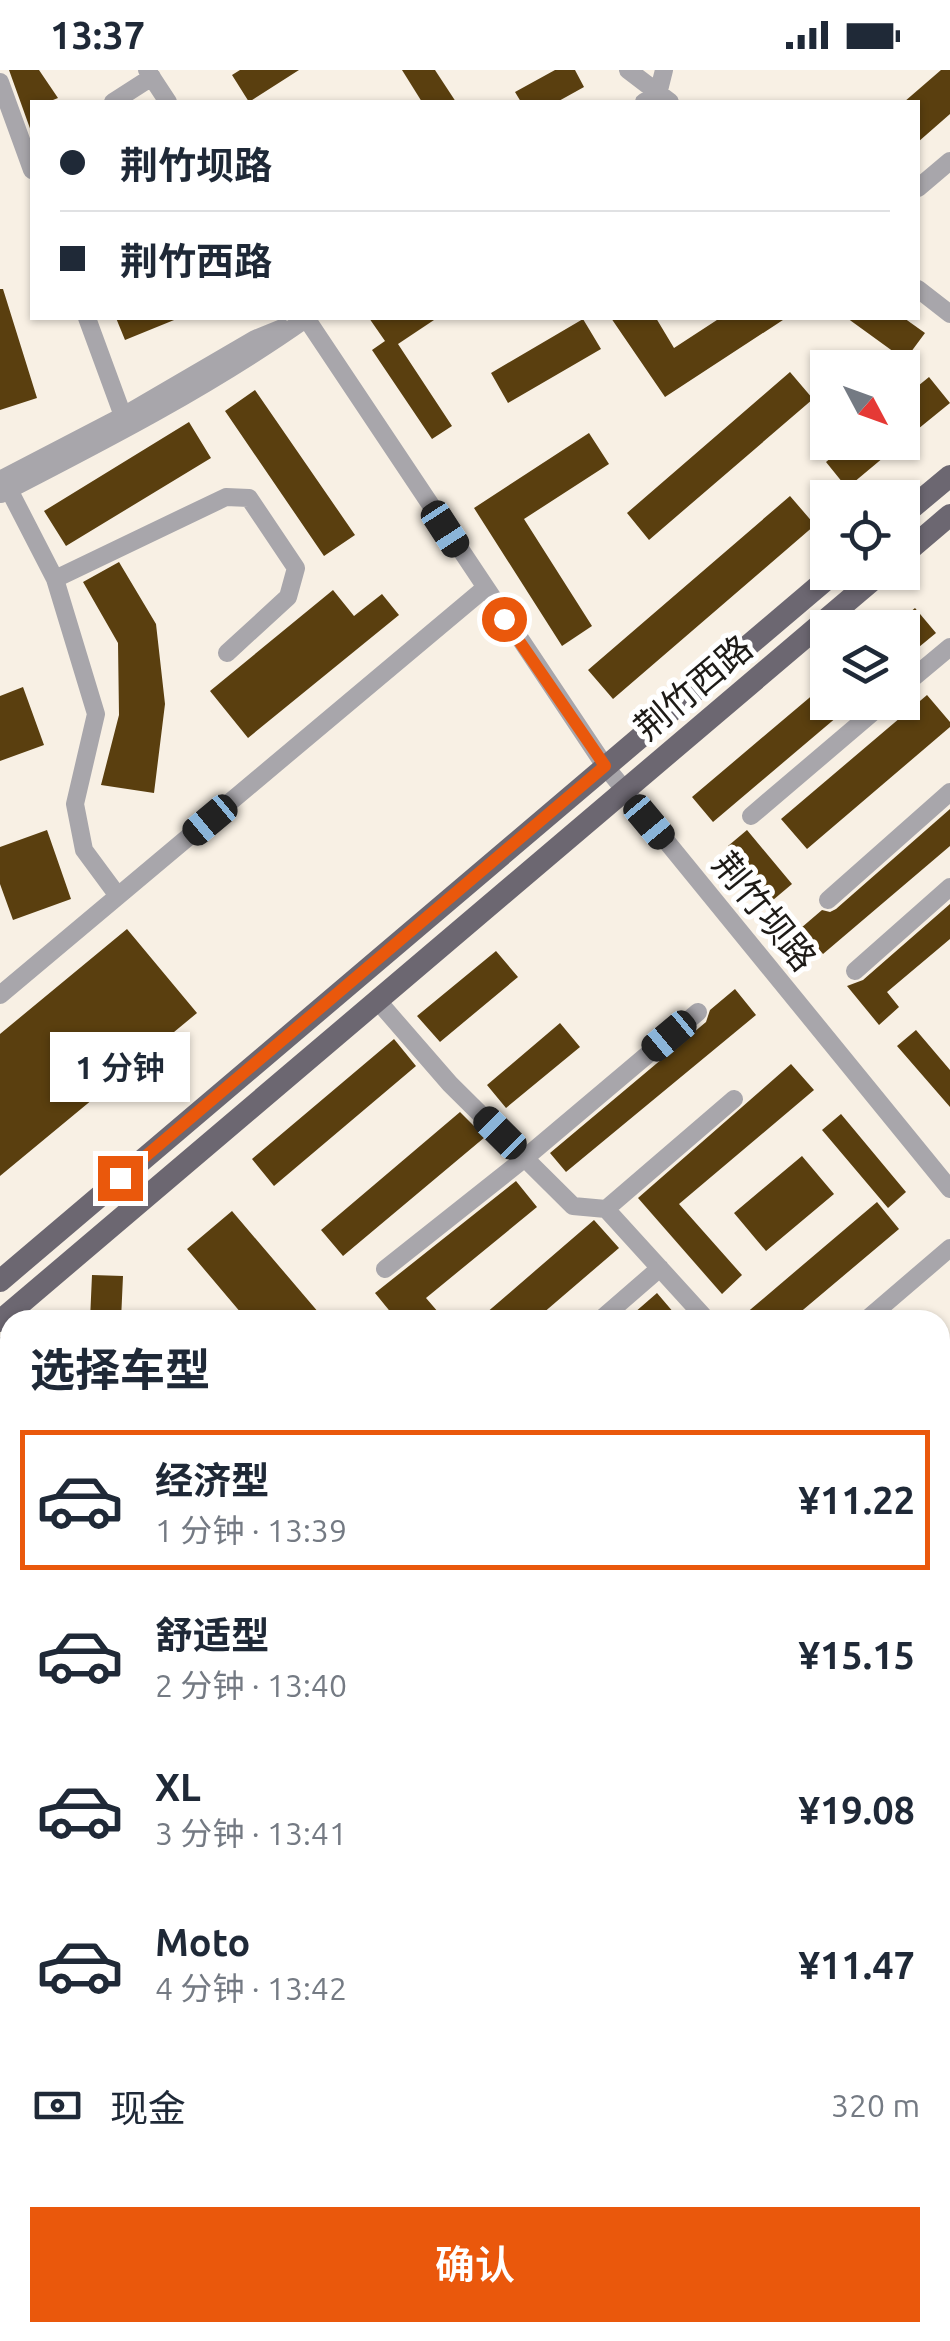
<!DOCTYPE html>
<html lang="zh">
<head>
<meta charset="utf-8">
<style>
  :root { --surface:#fff; --page:#f2f2f3; --text:#1f2937; --muted:#747a83; --line:#e0e1e3; --accent:#ea580c }
  body { margin:0; font-family:Ubuntu,"Noto Sans SC",sans-serif; background:var(--page); color:var(--text); height:100vh; display:flex; flex-direction:column; font-size:38px; white-space:nowrap }
  * { box-sizing:border-box; margin:0 }
  p { font-size:32px; color:var(--muted) }
  .icon { flex:none; width:55px; height:55px; fill:none; stroke:currentColor; stroke-width:2; stroke-linecap:round; stroke-linejoin:round }
  .map { position:relative; flex:1; overflow:hidden }
  .details { position:absolute; left:0px; top:1240px; width:950px; height:1032px; display:flex; flex-direction:column; background:var(--surface); border-radius:30px 30px 0 0; box-shadow:0 2px 8px #0004 }
  .details>* { flex:none }
  .hud { position:absolute; left:30px; top:30px; width:890px; height:220px; border-radius:0px; box-shadow:0 2px 8px #0004; display:grid; align-content:center; height:220px; padding:0 30px; background:var(--surface) }
  .needle { width:65px; rotate:131deg }
  .fabs { position:absolute; left:810px; top:280px; display:grid; gap:20px }
  .fabs a { display:grid; place-items:center; width:110px; height:110px; border-radius:0px; background:var(--surface); box-shadow:0 2px 8px #0004; font-size:50px }
  .end { position:absolute; width:45px; height:45px; margin:-22px; border:12px solid #ea580c; background:#fff; box-shadow:0 0 0 5px #fff }
  .from { border-radius:50% }
  .bubble { position:absolute; height:70px; border-radius:0px; background:var(--surface); box-shadow:0 2px 8px #0004; font-size:32px; font-weight:600; line-height:70px; text-align:center }
  .car { position:absolute; width:30px; height:60px; margin:-30px -15px; border-radius:12px; box-shadow:0 0 8px 2px #0007; background:linear-gradient(#222 24%,#8ab4d8 0 40%,#222 0 76%,#8ab4d8 0 86%,#222 0) }
  .hud b { display:flex; align-items:center; gap:35px; height:95px; font-size:38px }
  .hud b+b { border-top:2px solid var(--line) }
  .hud i { width:25px; height:25px; background:var(--text) }
  ul { padding:0; list-style:none }
  li { display:flex; align-items:center; gap:30px; height:140px; margin:0 20px 15px; padding:0 10px; border:5px solid transparent; border-radius:0px }
  li div { flex:1 }
  li b { display:block; font-size:38px }
  li em { font-style:normal; font-weight:600 }
  li.on { border-color:var(--accent) }
  li>.icon { width:90px; height:90px; stroke-width:1.5 }
  h2 { padding:0 30px; font-size:45px; line-height:120px }
  .pay { display:flex; align-items:center; gap:25px; height:110px; padding:0 30px; font-size:38px }
  .pay p { margin-inline-start:auto }
  .primary-button { display:flex; gap:20px; margin-top:auto; padding:20px 30px }
  .primary-button a { flex:1; height:115px; border-radius:0px; background:var(--accent); color:#fff; font-size:40px; font-weight:600; line-height:115px; text-align:center }
  .status { display:flex; justify-content:space-between; align-items:center; height:70px; padding:0 50px; background:var(--surface); direction:ltr }
  .status svg { height:28px; fill:currentColor }
  .map>svg:first-child { display:block }
</style>
</head>
<body>
<div class="status"><b>13:37</b><svg viewBox="0 0 49 12"><path d="M0 12V9h3v3zM5 12V6h3v6zM10 12V3h3v9zM15 12V0h3v12zM26 1h20v11H26zM47 4h2v5h-2z"/></svg></div>
<div class="map">
<svg width="950" height="2271" viewBox="0 0 950 2271">
  <rect width="100%" height="100%" fill="#f8f0e4"/>
  <path fill="#fad9a7" d="M7 1310 10 1314V1629L0 1611V1316Z
    M950 1859V2047L940 2058V1870Z
    M573 2263V2262L739 2263 731 2271H565Z"/>
  <g fill="none" stroke-linecap="round" stroke-linejoin="round">
    <path stroke="#b48ad9" stroke-width="5" d="M940 1404 950 1403
      M0 1831H10"/>
  </g>
  <path fill="#5a3f0f" d="M9 0H39L58 28 48 32H32V64Z
    M240 0H299L249 32 232 5Z
    M402 0H435L456 32H422Z
    M555 0H575L584 17 557 32H521L515 22Z
    M941 0H950V44L918 72V32H904Z
    M0 219H3L37 328 0 340Z
    M116 248H179L125 270Z
    M369 248H437L398 274 452 356 432 369 372 280 385 271Z
    M611 248H656L674 278 720 248H786L665 327Z
    M847 248H904L925 263 905 290Z
    M583 249 601 279 508 333 491 303Z
    M790 302 813 329 649 470 627 443Z
    M929 307 950 333 902 372V329Z
    M255 320 355 465 324 486 225 341Z
    M189 352 211 388 66 476 44 441Z
    M589 363 609 394 524 449 592 556 562 576 474 438Z
    M850 372H902L847 418 826 392Z
    M790 426 815 455 613 629 588 600Z
    M119 492 156 554 165 634 154 723 101 715 119 645 118 573 83 512Z
    M333 520 354 546 382 524 399 545 248 668 210 621Z
    M915 538 936 563 902 591V549Z
    M828 612V632H836L844 641 713 752 692 727Z
    M23 617 44 675 0 691V626Z
    M927 625 950 652V657L807 779 781 749Z
    M950 739V776L823 884 801 858 822 840 830 842 836 839Z
    M47 760 71 829 13 850 0 814V777Z
    M747 760 792 814 773 830 728 776Z
    M950 834V869L887 922 899 937 879 955 847 916 863 910Z
    M127 859 197 943 0 1106V964Z
    M496 881 518 907 440 972 417 946Z
    M735 919 756 945 566 1102 550 1083 706 952 710 940Z
    M560 953 580 977 506 1038 487 1015Z
    M916 960 950 1000V1037L897 976Z
    M394 969 416 996 274 1116 252 1089Z
    M791 994 814 1020 679 1134 742 1205 722 1224 638 1128Z
    M460 1042 485 1067 343 1186 321 1160Z
    M841 1044 906 1122 888 1138 822 1060Z
    M802 1086 834 1124 766 1181 734 1143Z
    M516 1111 537 1137 426 1228 445 1250H397L375 1223Z
    M877 1132 899 1159 791 1250H738Z
    M232 1141 325 1250H247L187 1179Z
    M594 1150 619 1178 535 1250H478Z
    M92 1205 123 1206 121 1250H90Z
    M657 1223 680 1250H626Z"/>
  <g fill="none" stroke-linecap="round" stroke-linejoin="round">
    <path stroke="#ada79e" stroke-width="2.5" stroke-dasharray="10 5" stroke-linecap="butt" d="M940 2017 950 2006
      M724 2271 731 2262"/>
    <path stroke="#a8a6ab" stroke-width="18" d="M147 0 168 32
      M628 0 670 32
      M0 12 32 100
      M113 32 152 7
      M644 32 658 24 664 0
      M918 118 950 91
      M918 219 950 244
      M87 248 123 346
      M306 248 605 696 950 1119
      M3 408 55 509 96 644 75 734 84 780 118 826
      M0 410 123 346 255 269 282 258
      M1 424C106 370 211 316 307 248
      M55 509 226 427 249 428 296 498 288 527 227 583
      M902 617 950 577
      M751 746 885 632
      M828 830 950 722
      M855 901 950 817
      M0 925 484 519
      M377 930 450 1014 573 1136 606 1139 707 1250
      M606 1139 734 1029
      M385 1199 525 1088 698 942
      M600 1250 660 1198
      M866 1250 950 1178
      M0 1276 10 1287
      M0 1926 10 1927
      M0 2015H10
      M428 2262 435 2271
      M41 2271 58 2262"/>
    <path stroke="#6c6771" stroke-width="22" d="M902 446 950 406
      M902 486 950 445
      M0 1211 835 502
      M0 1251 882 502
      M940 2089 950 2079
      M764 2271 773 2262"/>
    <path stroke="#57525c" stroke-width="28" d="M940 2149 950 2139
      M940 2241 950 2230
      M822 2271 830 2262
      M912 2271 920 2262"/>
  </g>
  <g fill="none" stroke-linecap="round" stroke-linejoin="round">
    <path stroke="#ea580c" stroke-width="12" d="M120 1108 605 696 504 549"/>
  </g>
  <g text-anchor="middle" dominant-baseline="central" stroke-width="10" stroke-linejoin="round" paint-order="stroke">
    <g font-size="35" fill="#1e1b17" stroke="#fff">
      <text transform="translate(693 617) rotate(-40)">荆竹西路</text>
      <text transform="translate(765 841) rotate(51)">荆竹坝路</text>
    </g>
  </g>
</svg>
<div class="fabs">
<a><svg class="needle" viewBox="-14 -14 28 28"><path d="M0-13l5 13h-10z" fill="#e53935"/><path d="M0 13l5-13h-10z" fill="#747a83"/></svg></a>
<a><svg class="icon" aria-label="locate" viewBox="0 0 24 24"><circle cx="12" cy="12" r="6"/><path d="M12 2v4M12 18v4M2 12h4M18 12h4"/></svg></a>
<a><svg class="icon" aria-label="layers" viewBox="0 0 24 24"><path d="M12 4l9 5-9 5-9-5zM3 14l9 5 9-5"/></svg></a>
</div>
<i class="end from" style="left:504px;top:549px"></i>
<i class="end" style="left:120px;top:1108px"></i>
<div class="bubble" style="left:50px;top:962px;width:140px">1 分钟</div>
<i class="car" style="left:445px;top:459px;rotate:147deg"></i>
<i class="car" style="left:210px;top:750px;rotate:230deg"></i>
<i class="car" style="left:649px;top:752px;rotate:140deg"></i>
<i class="car" style="left:669px;top:966px;rotate:230deg"></i>
<i class="car" style="left:500px;top:1063px;rotate:315deg"></i>
<div class="hud">
<b><i class="from"></i>荆竹坝路</b>
<b><i></i>荆竹西路</b>
</div>
<section class="details">
<h2>选择车型</h2>
<ul>
<li class="on"><svg class="icon" aria-label="car" viewBox="0 0 24 24"><path d="M5 17H2v-5l4-1 3-4h7l3 4 3 1v5h-3M9 17h6M6 11h13"/><circle cx="7" cy="17" r="2"/><circle cx="17" cy="17" r="2"/></svg><div><b>经济型</b><p>1 分钟 · 13:39</p></div><em>¥11.22</em></li>
<li><svg class="icon" aria-label="car" viewBox="0 0 24 24"><path d="M5 17H2v-5l4-1 3-4h7l3 4 3 1v5h-3M9 17h6M6 11h13"/><circle cx="7" cy="17" r="2"/><circle cx="17" cy="17" r="2"/></svg><div><b>舒适型</b><p>2 分钟 · 13:40</p></div><em>¥15.15</em></li>
<li><svg class="icon" aria-label="car" viewBox="0 0 24 24"><path d="M5 17H2v-5l4-1 3-4h7l3 4 3 1v5h-3M9 17h6M6 11h13"/><circle cx="7" cy="17" r="2"/><circle cx="17" cy="17" r="2"/></svg><div><b>XL</b><p>3 分钟 · 13:41</p></div><em>¥19.08</em></li>
<li><svg class="icon" aria-label="car" viewBox="0 0 24 24"><path d="M5 17H2v-5l4-1 3-4h7l3 4 3 1v5h-3M9 17h6M6 11h13"/><circle cx="7" cy="17" r="2"/><circle cx="17" cy="17" r="2"/></svg><div><b>Moto</b><p>4 分钟 · 13:42</p></div><em>¥11.47</em></li>
</ul>
<div class="pay"><svg class="icon" aria-label="cash" viewBox="0 0 24 24"><path d="M3 7h18v10H3z"/><circle cx="12" cy="12" r="2"/></svg>现金<p>320 m</p></div>
<div class="primary-button"><a>确认</a></div>
</section>
</div>
</body>
</html>
